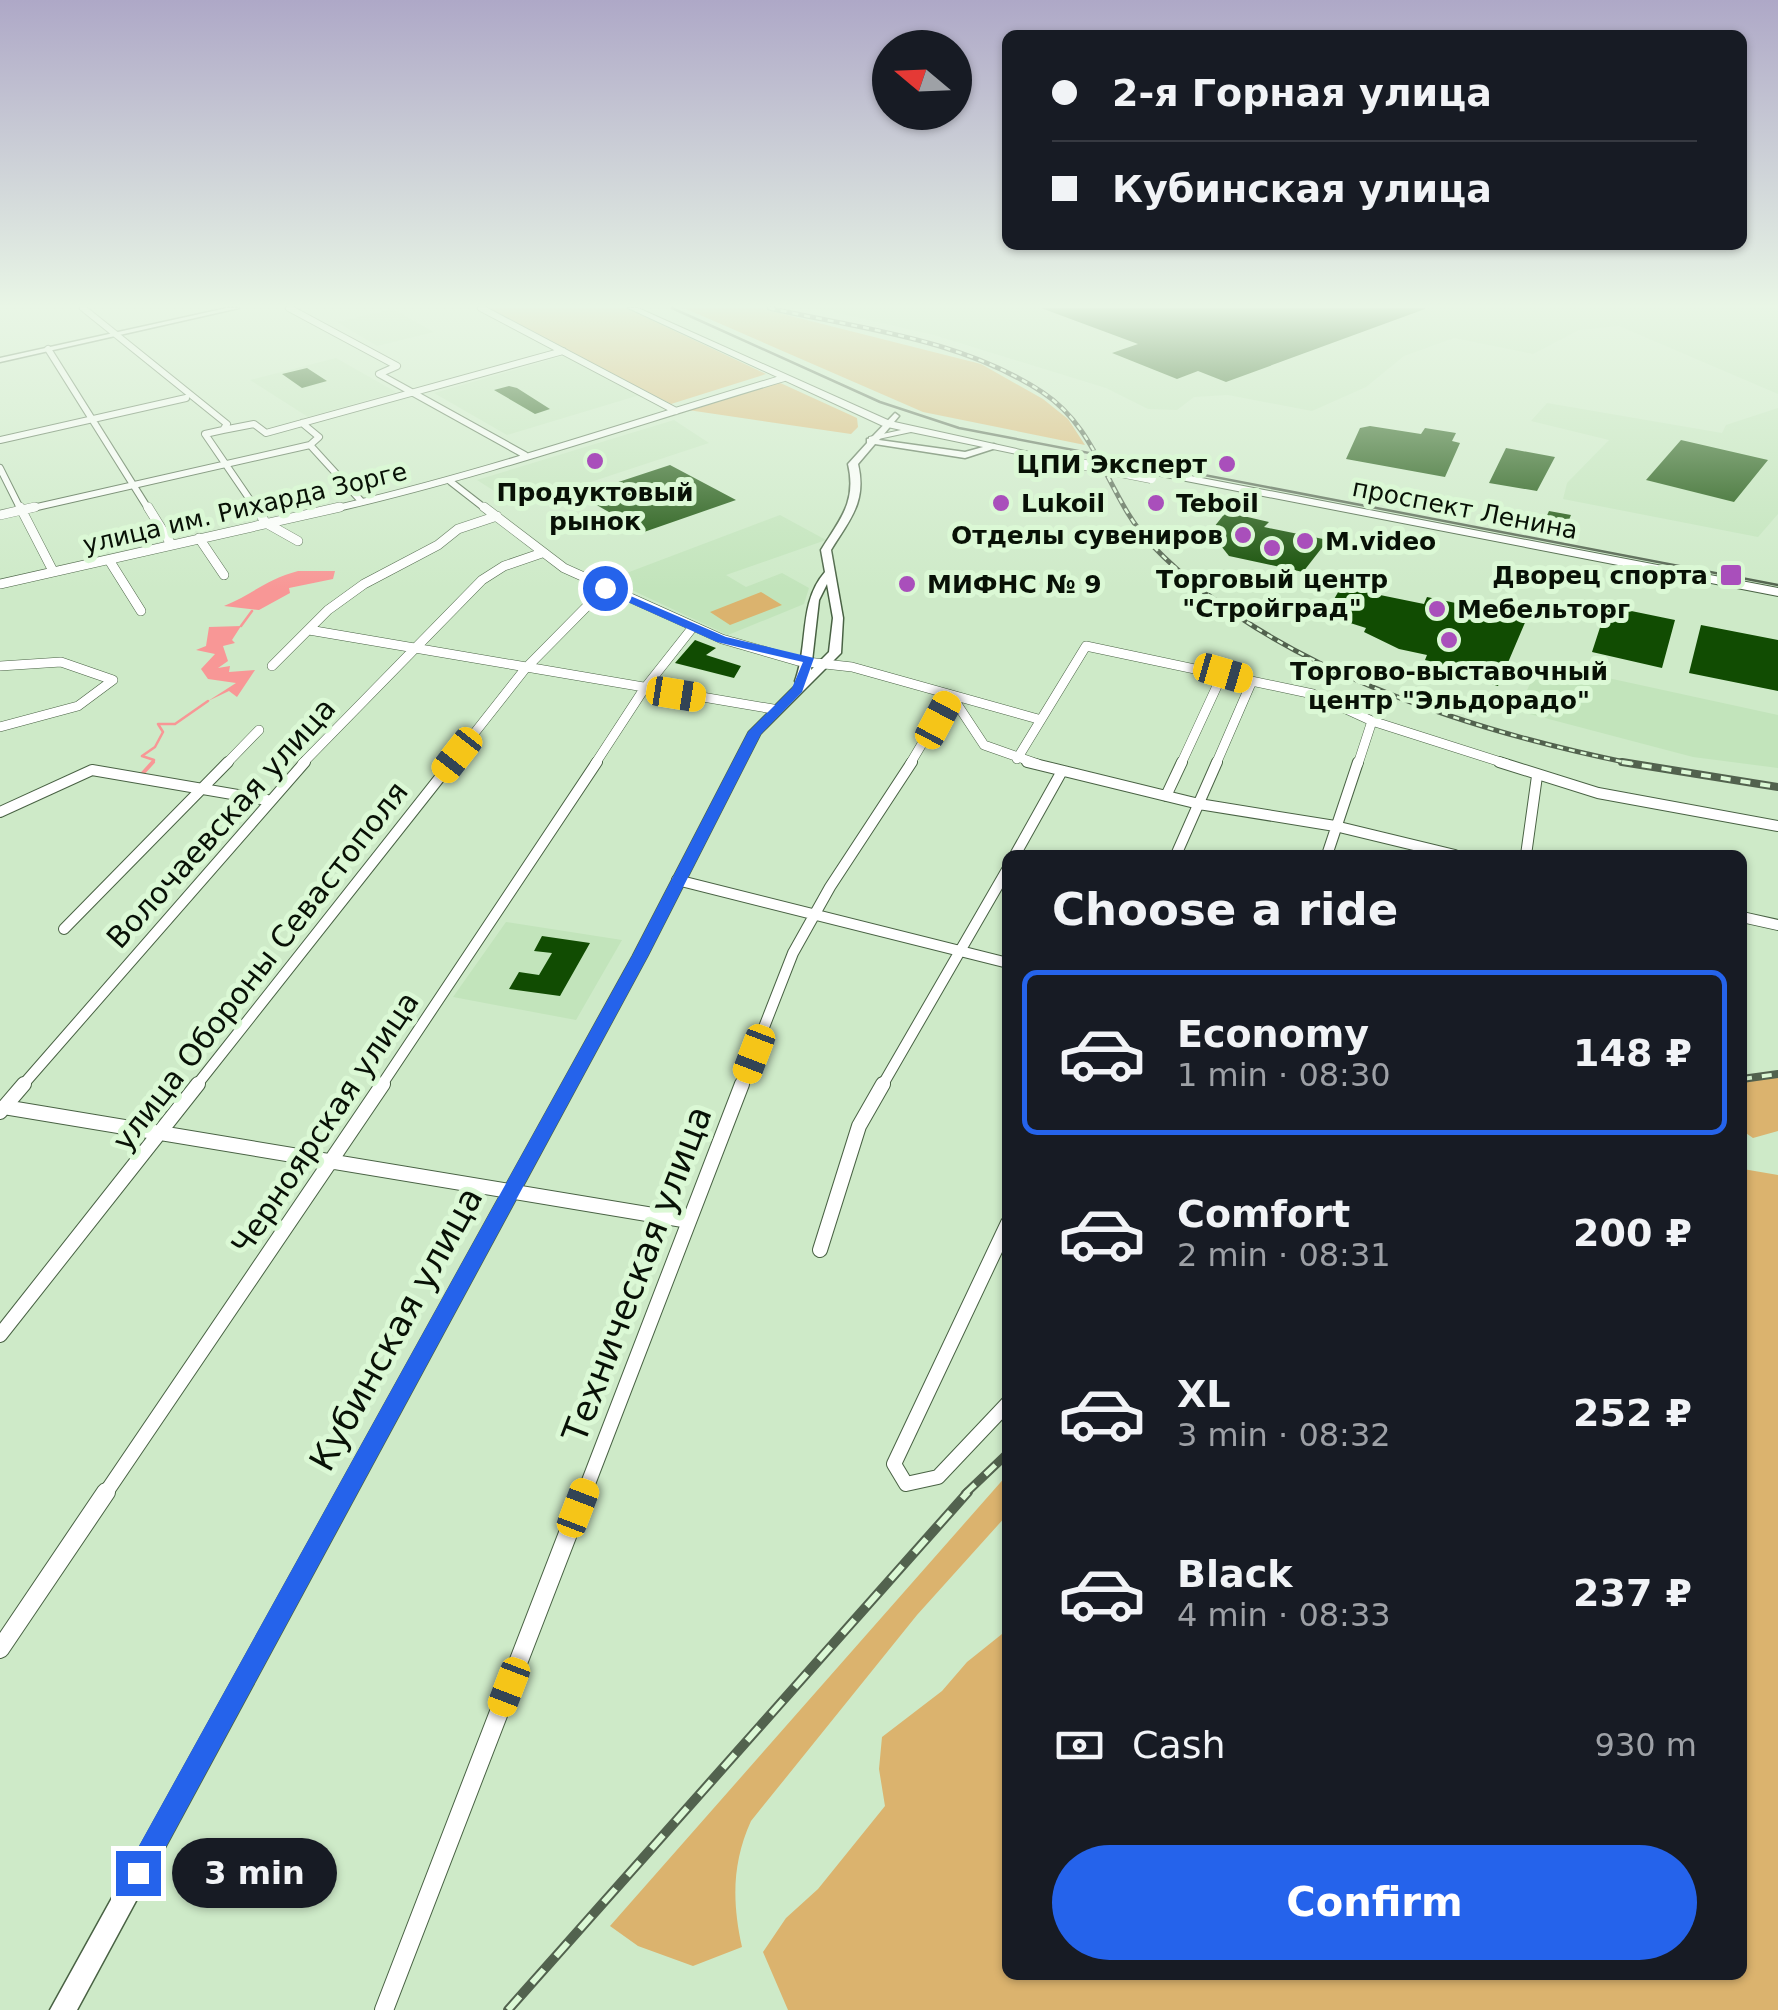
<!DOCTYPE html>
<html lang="en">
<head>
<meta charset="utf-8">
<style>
  :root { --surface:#171b24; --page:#20242c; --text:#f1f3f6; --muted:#9ea1a6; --line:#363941; --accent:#2563eb }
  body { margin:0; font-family:"DejaVu Sans",sans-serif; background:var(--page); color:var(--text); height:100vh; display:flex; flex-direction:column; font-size:38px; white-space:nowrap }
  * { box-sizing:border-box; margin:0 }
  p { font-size:32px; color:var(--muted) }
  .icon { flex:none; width:55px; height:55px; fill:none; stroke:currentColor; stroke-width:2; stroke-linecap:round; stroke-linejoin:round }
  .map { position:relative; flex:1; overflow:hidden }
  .details { position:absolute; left:1002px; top:850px; width:745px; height:1130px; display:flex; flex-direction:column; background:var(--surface); border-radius:15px; box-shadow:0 2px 8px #0004 }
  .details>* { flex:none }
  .banner { position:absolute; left:1002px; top:30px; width:745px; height:220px; border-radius:15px; box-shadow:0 2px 8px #0004; display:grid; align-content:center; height:220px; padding:0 50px; background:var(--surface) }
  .needle { width:65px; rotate:289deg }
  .controls { position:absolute; left:872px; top:30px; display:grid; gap:20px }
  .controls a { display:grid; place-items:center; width:100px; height:100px; border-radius:50%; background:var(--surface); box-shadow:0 2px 8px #0004; font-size:50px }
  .end { position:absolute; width:45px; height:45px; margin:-22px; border:12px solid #2563eb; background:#fff; box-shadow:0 0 0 5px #fff }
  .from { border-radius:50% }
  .bubble { position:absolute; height:70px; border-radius:35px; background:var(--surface); box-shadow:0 2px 8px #0004; font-size:32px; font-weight:600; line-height:70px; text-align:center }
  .car { position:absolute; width:30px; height:60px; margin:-30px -15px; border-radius:12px; box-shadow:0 0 8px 2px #0007; background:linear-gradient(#f5c518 24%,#345 0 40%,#f5c518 0 76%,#345 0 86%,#f5c518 0) }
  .banner b { display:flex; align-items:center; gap:35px; height:95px; font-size:38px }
  .banner b+b { border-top:2px solid var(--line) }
  .banner i { width:25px; height:25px; background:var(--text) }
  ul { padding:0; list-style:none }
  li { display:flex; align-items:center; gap:30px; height:165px; margin:0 20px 15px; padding:0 30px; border:5px solid transparent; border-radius:15px }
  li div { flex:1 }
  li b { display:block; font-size:38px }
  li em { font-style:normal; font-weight:600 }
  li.selected { border-color:var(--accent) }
  li>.icon { width:90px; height:90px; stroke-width:1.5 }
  h2 { padding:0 50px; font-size:45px; line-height:120px }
  .pay { display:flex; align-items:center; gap:25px; height:110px; padding:0 50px; font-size:38px }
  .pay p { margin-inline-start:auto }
  .primary-button { display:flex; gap:20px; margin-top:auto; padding:20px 50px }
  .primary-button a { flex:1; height:115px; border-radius:60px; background:var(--accent); color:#fff; font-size:40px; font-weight:600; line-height:115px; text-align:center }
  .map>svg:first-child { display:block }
</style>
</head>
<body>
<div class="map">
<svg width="1778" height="2010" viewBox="0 0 1778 2010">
  <rect width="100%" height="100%" fill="#ceeac8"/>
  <path fill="#c2e4bb" d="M816 308H1778V394L1619 326 1579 330 1533 354 1454 338 1404 356 1366 387 1312 411 1228 395 1194 397 1177 410 1148 409 1106 388 934 335Z
    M393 309 434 332 377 346 337 322Z
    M567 355 643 394 507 435 434 393Z
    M336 358 396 392 308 417 250 380Z
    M1547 403 1722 433 1726 425 1778 408V514L1758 537 1563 499 1567 483 1609 440 1531 421Z
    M674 420 709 443 518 506 477 480Z
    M780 515 826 540 726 575 746 587 782 573 809 588 804 604 728 635 621 585 616 577Z
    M1539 663 1778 715V768L1693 757 1518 711Z
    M506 922 622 940 576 1020 453 997Z"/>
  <path fill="#dbb36e" d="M484 308H626L766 374 671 404Z
    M684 308H759L981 364 1043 399 1068 419 1085 445 923 412Z
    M776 381 857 418 858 427 851 434 688 410Z
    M761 592 782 605 730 625 710 612Z
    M1778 1072V1131L1753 1138 1743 1131V1078Z
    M1743 1169 1778 1175V2010H788L763 1952 786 1918 818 1889 885 1806 879 1769 882 1737 942 1691 967 1662 1007 1630 1008 1975H1742Z
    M1007 1475V1515L917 1615 751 1821C732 1863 732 1902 742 1947L693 1966 638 1946 610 1926Z"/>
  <path fill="#f89796" d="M298 571H335L333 579 289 588 290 593 259 610 224 606C253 594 267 579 298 571Z
    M241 626 232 640 235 643 223 646 228 661 218 668 230 666 229 672 255 670 237 697 229 691 208 701 236 683 208 679 201 669 215 654 196 650 206 646 209 627Z"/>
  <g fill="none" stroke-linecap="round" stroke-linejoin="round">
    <path stroke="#f89796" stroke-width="2.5" d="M241 626 252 611
      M151 764 154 760 142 756 155 747 163 732 158 724H175L208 701"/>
    <path stroke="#f89796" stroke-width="4" d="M143 773 153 762"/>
  </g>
  <path fill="#114c02" d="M1041 308H1425V309L1226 382 1198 371 1177 379 1112 353 1138 344Z
    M307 368 327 381 302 388 282 374Z
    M509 386 517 388 550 409 535 414 494 390Z
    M1370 426 1421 434 1425 428 1456 433 1452 441 1460 443 1445 477 1346 459 1360 428Z
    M1681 440 1768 460 1734 502 1646 480Z
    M1506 448 1555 457 1537 491 1489 483Z
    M670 465 736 500 644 532 579 495Z
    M1549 511 1571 515 1563 534 1540 530Z
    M1226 512 1269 522 1264 527 1328 540 1303 572 1229 556 1210 532Z
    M1341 587 1424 604 1427 597 1527 618 1498 686 1432 666 1434 662 1425 660 1427 655 1399 649 1364 632 1366 628 1325 615Z
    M1607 606 1675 620 1662 668 1592 652Z
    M1701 625 1778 640V691L1689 673Z
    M695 640 716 648 706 655 741 666 734 678 675 663Z
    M542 936 590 943 560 996 509 989 519 972 539 975 552 953 534 951Z"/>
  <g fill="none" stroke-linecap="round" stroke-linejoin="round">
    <g stroke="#496244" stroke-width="8">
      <path id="street-far4" d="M83 308 227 424 223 430 205 434 257 510
        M289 308 397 366 379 374 525 455
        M481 308 676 411
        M48 349 149 510
        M223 430 254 424 266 433 563 351
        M0 440 186 398
        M310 445 362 502
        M0 468 21 510
        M451 482 487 510
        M24 510 310 445 319 437 302 423
        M329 510C483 475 632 423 784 378"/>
    </g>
    <g stroke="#496244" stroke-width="10">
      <path id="street-far3" d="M20 507 53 571
        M148 507 171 544
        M255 507 266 523 298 541
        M484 507 564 568 722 639 798 661 852 667 1038 719
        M0 515 35 507
        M199 538 224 575
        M109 560 141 611
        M0 584 340 507
        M309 630 773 709
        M0 666 61 662 113 680 78 706 0 727
        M272 666 328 610 364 584 438 545 458 529 497 516
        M951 695 984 745 1038 764
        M1017 759 1086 646 1313 694 1372 721 1507 764
        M226 764 259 730
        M302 764 482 580 504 566 542 553
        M450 764 525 669 605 588
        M595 764 644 689 693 627
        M910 764 951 695
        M1181 764 1223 673
        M1216 764 1252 681
        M1358 764 1372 721"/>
    </g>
    <g stroke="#496244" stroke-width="12">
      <path id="street-far2" d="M1027 762 1199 804 1335 826 1455 855
        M1499 762 1598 793 1778 826
        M1166 796 1182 762
        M0 812 92 770 267 800
        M1015 855 1062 771
        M1176 855 1217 762
        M1327 855 1358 762
        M1526 855 1537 776
        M677 880 1008 963
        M1742 917 1778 925
        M64 929 228 762
        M22 1086 305 762
        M196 1086 452 762
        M381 1086 597 762
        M741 1086 793 953 830 887 912 762
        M882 1086 1008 868"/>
    </g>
    <g stroke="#496244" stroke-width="16">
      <path id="street-far1" d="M4 1107 689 1221
        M0 1112 24 1084
        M1008 1223 894 1464 906 1484 938 1477 1008 1403
        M820 1250 859 1126 883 1084
        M0 1335 198 1084
        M105 1494 383 1084
        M584 1494 742 1084"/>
    </g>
    <g stroke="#496244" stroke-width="20">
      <path id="street" d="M0 1649 106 1492
        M384 2010 584 1492"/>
    </g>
    <g stroke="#496244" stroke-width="3">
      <path id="secondary" d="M227 308H239L0 362V358Z
        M895 413 899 416 879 440 965 452 994 444 999 447 965 458 875 444 858 464C867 502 850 519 831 550L843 618 841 653 760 734 647 956 77 2010H50L633 956 749 732 797 684 795 681C809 645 798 603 825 572L821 550C840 519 857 502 848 464L867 443V439L871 438ZM827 584 833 618 829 652 811 670 819 600Z"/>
    </g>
    <g stroke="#496244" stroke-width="2">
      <path id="primary" d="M628 308H638L890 421 1075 462 1070 465 911 432 869 441V437L901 430 883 426Z
        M1144 467 1778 588V596L1140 472V468Z"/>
    </g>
    <use href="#street-far4" stroke="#fff" stroke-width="6"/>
    <use href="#street-far3" stroke="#fff" stroke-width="9"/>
    <use href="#street-far2" stroke="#fff" stroke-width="10"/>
    <use href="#street-far1" stroke="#fff" stroke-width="14"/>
    <use href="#street" stroke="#fff" stroke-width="18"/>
    <use href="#secondary" fill="#fff" fill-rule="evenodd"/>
    <use href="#primary" fill="#fff" fill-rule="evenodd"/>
    <path stroke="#52624e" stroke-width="2.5" d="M672 308 880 402 959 428 1778 585"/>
    <g stroke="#52624e" stroke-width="5">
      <path id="rail-far3" d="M769 308C862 329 961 339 1042 392 1099 429 1107 497 1151 544 1269 668 1470 731 1634 764"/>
    </g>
    <g stroke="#52624e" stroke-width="8">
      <path id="rail-far2" d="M1622 762 1778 787
        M1742 1079 1778 1074"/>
    </g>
    <g stroke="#52624e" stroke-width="9">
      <path id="rail-far1" d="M965 1494 1008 1453"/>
    </g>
    <g stroke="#52624e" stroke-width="10">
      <path id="rail" d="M508 2010 968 1492"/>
    </g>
    <use href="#rail-far3" stroke="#dbf8d5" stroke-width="2.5" stroke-dasharray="6" stroke-linecap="butt"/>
    <use href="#rail-far2" stroke="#dbf8d5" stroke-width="4" stroke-dasharray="10" stroke-linecap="butt"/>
    <use href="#rail-far1" stroke="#dbf8d5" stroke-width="5" stroke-dasharray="14" stroke-linecap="butt"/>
    <use href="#rail" stroke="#dbf8d5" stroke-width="6" stroke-dasharray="18" stroke-linecap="butt"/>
    <g stroke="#496244" stroke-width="11" stroke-linecap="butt">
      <path id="primary-bridge" d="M1070 462 1151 478"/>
    </g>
    <use href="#primary-bridge" stroke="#fff" stroke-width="10"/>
  </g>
  <linearGradient id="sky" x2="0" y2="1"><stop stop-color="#aea8c7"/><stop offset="0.52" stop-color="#e9f6e6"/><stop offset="1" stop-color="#e9f6e6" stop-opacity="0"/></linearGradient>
  <rect width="1778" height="589" fill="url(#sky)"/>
  <path fill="#2563eb" d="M605 585 726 637 814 658 802 692 761 734 648 956 147 1882 138 1886 129 1882 125 1873 129 1864 632 956 748 732 792 688 803 662 717 642 601 590Z"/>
  <g fill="#a94fbb" stroke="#dbf8d5" stroke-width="4">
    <circle cx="595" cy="461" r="10"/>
    <circle cx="1227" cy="464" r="10"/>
    <circle cx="1001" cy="503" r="10"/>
    <circle cx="1156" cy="503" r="10"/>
    <circle cx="1243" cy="535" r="10"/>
    <circle cx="1305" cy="541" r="10"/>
    <circle cx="1272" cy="548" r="10"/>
    <rect x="1719" y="563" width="24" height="24" rx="5"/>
    <circle cx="907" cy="584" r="10"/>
    <circle cx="1437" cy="609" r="10"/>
    <circle cx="1449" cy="640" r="10"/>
  </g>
  <g text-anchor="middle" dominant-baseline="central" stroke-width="10" stroke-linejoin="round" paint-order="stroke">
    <g font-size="25" font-weight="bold" fill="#081106" stroke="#dbf8d5" text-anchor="start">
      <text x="1207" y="464" text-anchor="end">ЦПИ Эксперт</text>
      <text x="595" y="492" text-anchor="middle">Продуктовый<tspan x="595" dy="29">рынок</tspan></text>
      <text x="1021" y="503">Lukoil</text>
      <text x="1176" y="503">Teboil</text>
      <text x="1223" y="535" text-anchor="end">Отделы сувениров</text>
      <text x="1325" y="541">M.video</text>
      <text x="1708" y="575" text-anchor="end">Дворец спорта</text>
      <text x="1272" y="579" text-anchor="middle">Торговый центр<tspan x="1272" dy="29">"Стройград"</tspan></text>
      <text x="927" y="584">МИФНС № 9</text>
      <text x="1457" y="609">Мебельторг</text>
      <text x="1449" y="671" text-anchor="middle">Торгово-выставочный<tspan x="1449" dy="29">центр "Эльдорадо"</tspan></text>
    </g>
    <g font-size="25" fill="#081106" stroke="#dbf8d5">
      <text transform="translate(245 508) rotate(-13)">улица им. Рихарда Зорге</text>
      <text transform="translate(1465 509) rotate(11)">проспект Ленина</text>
    </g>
    <g font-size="30" fill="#081106" stroke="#dbf8d5">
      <text transform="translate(221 823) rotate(-48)">Волочаевская улица</text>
      <text transform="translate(260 966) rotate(-52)">улица Обороны Севастополя</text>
      <text transform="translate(325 1123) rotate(-56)">Черноярская улица</text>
    </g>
    <g font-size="35" fill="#081106" stroke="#dbf8d5">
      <text transform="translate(637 1274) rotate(-69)">Техническая улица</text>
      <text transform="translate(396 1329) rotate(-61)">Кубинская улица</text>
    </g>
  </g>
</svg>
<div class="controls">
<a><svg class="needle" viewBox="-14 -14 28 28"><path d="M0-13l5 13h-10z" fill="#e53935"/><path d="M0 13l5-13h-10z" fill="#9ea1a6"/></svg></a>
</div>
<i class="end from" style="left:605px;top:588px"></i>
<i class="end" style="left:138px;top:1873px"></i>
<div class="bubble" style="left:172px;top:1838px;width:165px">3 min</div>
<i class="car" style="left:1223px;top:673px;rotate:106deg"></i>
<i class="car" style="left:676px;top:694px;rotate:99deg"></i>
<i class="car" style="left:938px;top:720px;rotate:28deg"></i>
<i class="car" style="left:457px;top:755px;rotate:218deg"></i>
<i class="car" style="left:754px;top:1054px;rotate:201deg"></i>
<i class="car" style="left:578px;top:1508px;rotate:21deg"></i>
<i class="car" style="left:509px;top:1687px;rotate:201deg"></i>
<div class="banner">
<b><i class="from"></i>2-я Горная улица</b>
<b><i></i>Кубинская улица</b>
</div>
<section class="details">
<h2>Choose a ride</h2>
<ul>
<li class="selected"><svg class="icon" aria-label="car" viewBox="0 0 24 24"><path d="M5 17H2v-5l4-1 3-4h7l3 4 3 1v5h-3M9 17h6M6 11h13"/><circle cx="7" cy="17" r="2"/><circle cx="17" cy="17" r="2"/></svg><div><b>Economy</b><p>1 min · 08:30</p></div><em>148 ₽</em></li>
<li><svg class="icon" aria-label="car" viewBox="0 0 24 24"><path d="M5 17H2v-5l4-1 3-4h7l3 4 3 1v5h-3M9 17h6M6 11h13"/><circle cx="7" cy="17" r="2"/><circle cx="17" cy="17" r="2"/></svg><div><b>Comfort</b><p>2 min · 08:31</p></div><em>200 ₽</em></li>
<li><svg class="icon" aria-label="car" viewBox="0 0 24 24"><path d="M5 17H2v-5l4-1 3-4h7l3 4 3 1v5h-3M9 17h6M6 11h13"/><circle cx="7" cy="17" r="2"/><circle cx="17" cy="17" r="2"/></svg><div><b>XL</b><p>3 min · 08:32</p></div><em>252 ₽</em></li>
<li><svg class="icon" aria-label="car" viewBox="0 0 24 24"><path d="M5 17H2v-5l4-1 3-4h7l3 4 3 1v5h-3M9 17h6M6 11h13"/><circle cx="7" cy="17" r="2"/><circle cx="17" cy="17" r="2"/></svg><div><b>Black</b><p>4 min · 08:33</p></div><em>237 ₽</em></li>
</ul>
<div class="pay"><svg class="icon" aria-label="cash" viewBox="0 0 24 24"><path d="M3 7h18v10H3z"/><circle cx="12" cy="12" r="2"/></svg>Cash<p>930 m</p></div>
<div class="primary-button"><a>Confirm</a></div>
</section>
</div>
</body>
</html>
